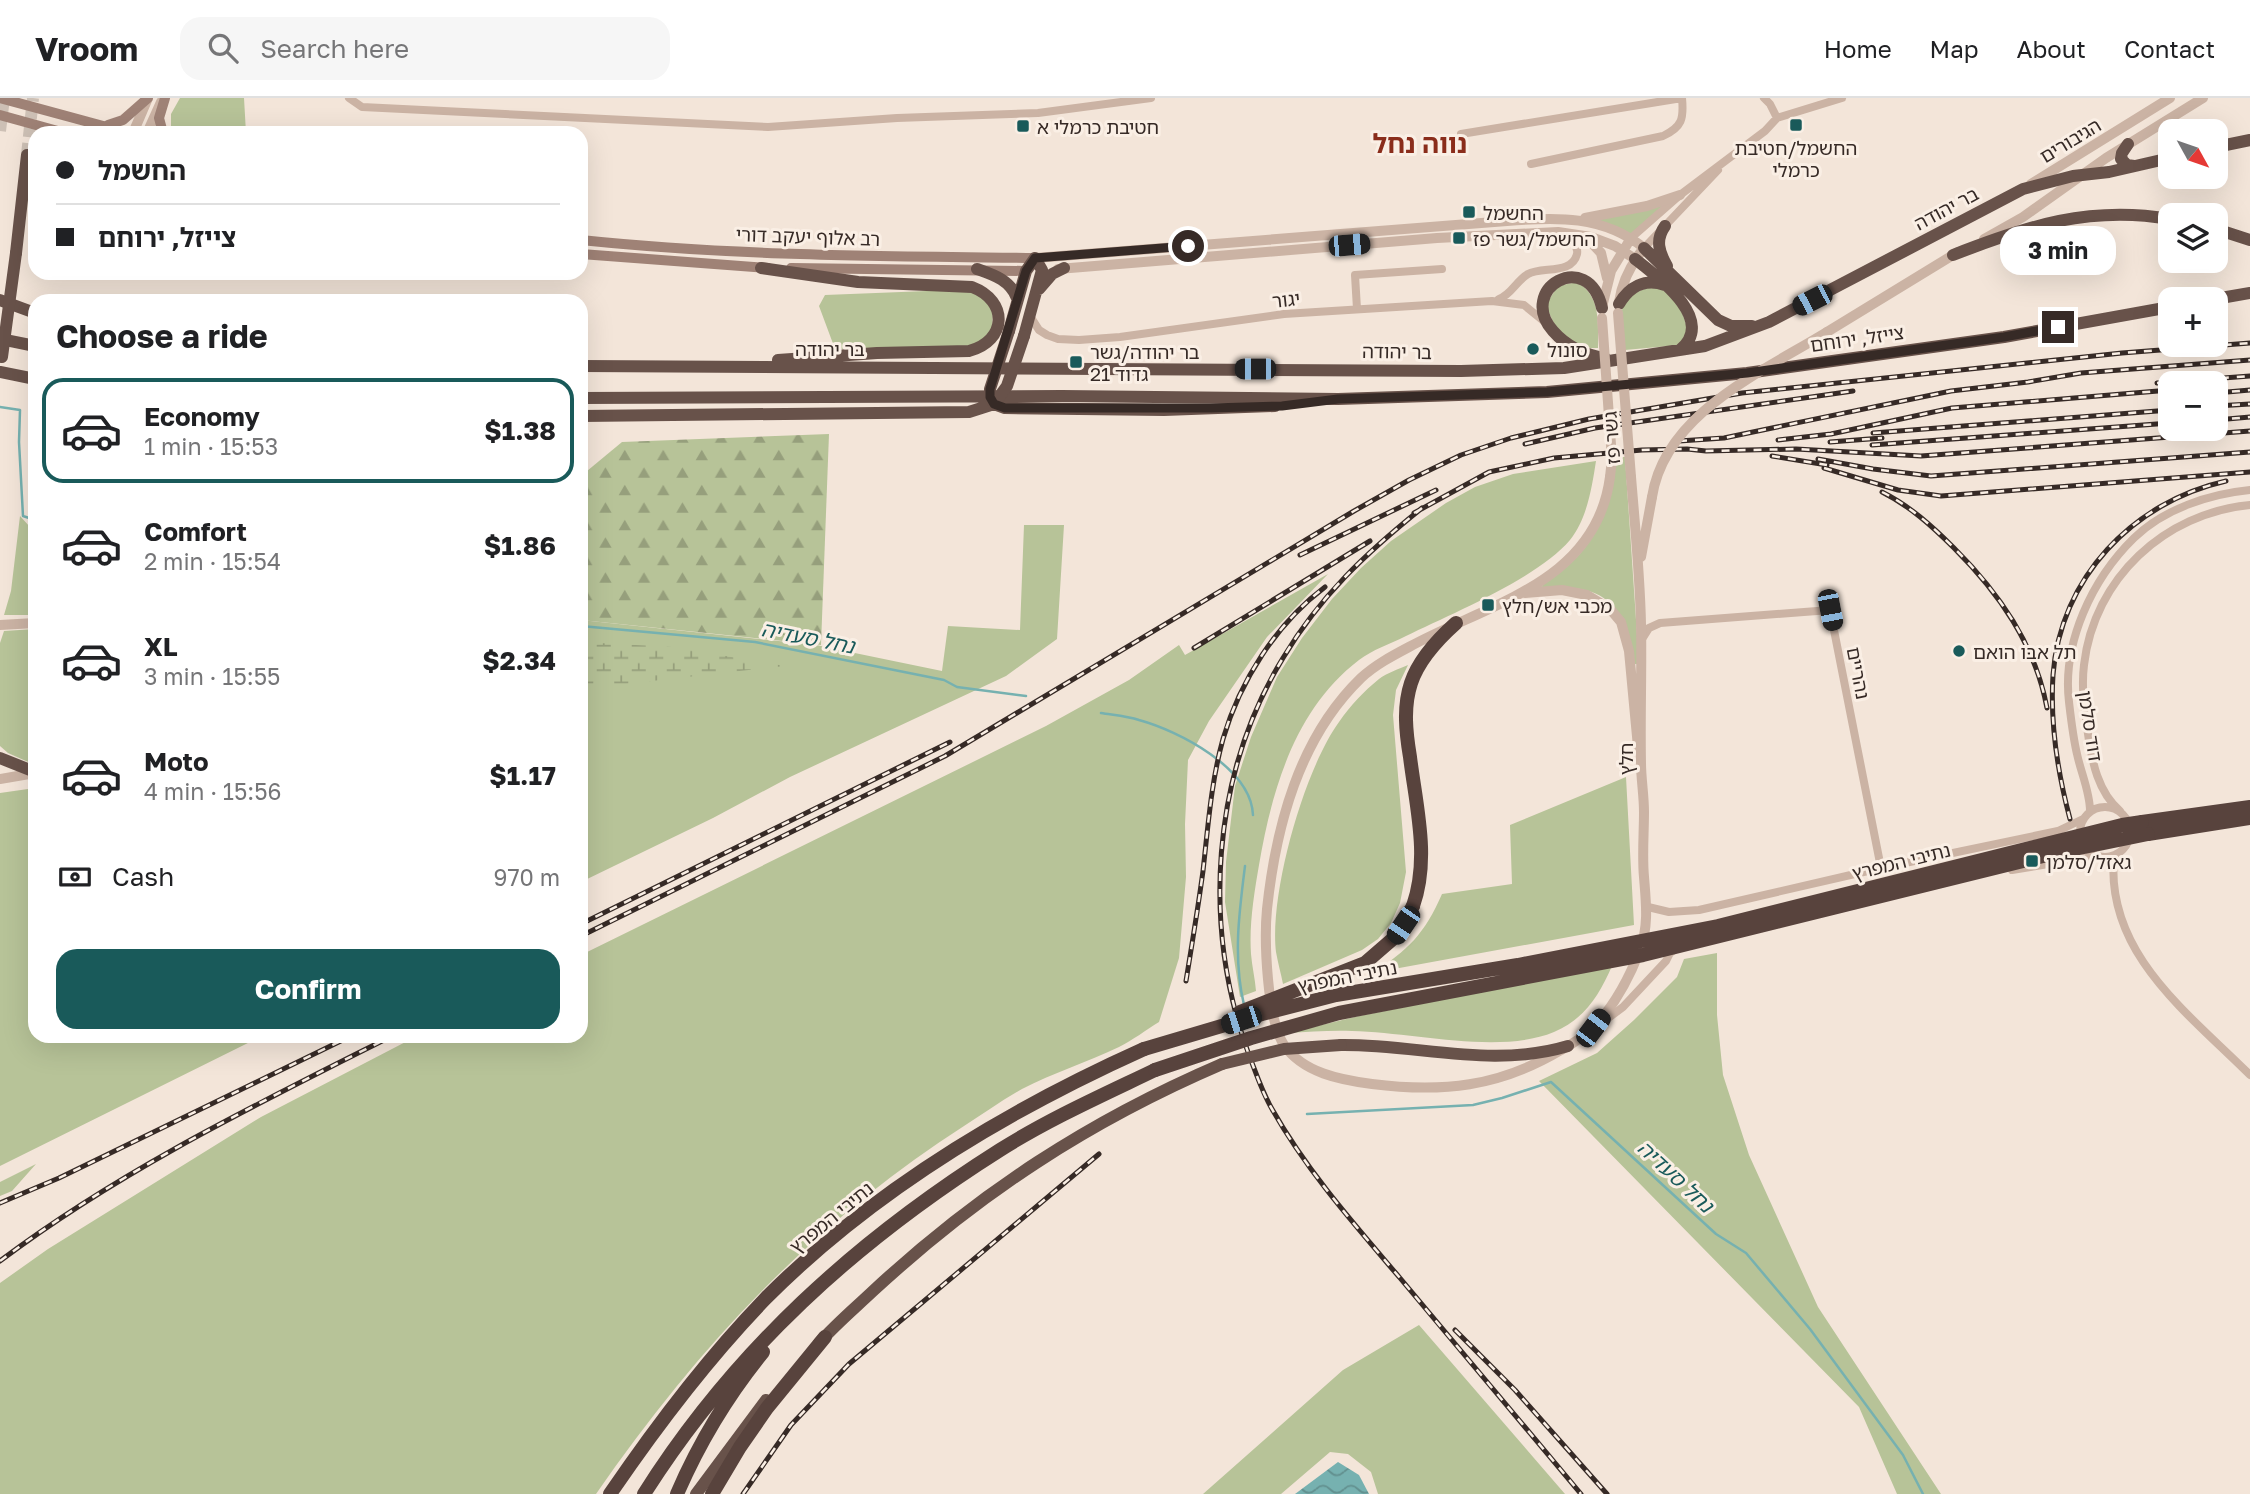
<!DOCTYPE html>
<html lang="en">
<head>
<meta charset="utf-8">
<style>
  :root { --surface:#fff; --page:#f6f6f6; --text:#202124; --muted:#757577; --line:#e0e0e0; --accent:#195a5a }
  body { margin:0; font-family:"Golos Text","Noto Sans Hebrew",sans-serif; background:var(--page); color:var(--text); height:100vh; display:flex; flex-direction:column; font-size:26px; white-space:nowrap }
  * { box-sizing:border-box; margin:0 }
  p { font-size:23px; color:var(--muted) }
  .icon { flex:none; width:38px; height:38px; fill:none; stroke:currentColor; stroke-width:2; stroke-linecap:round; stroke-linejoin:round }
  .map { position:relative; flex:1; overflow:hidden }
  .drawer { position:absolute; left:28px; top:196px; width:560px; height:749px; display:flex; flex-direction:column; background:var(--surface); border-radius:21px; box-shadow:0 7px 28px #0002 }
  .drawer>* { flex:none }
  .guide { position:absolute; left:28px; top:28px; width:560px; height:154px; border-radius:21px; box-shadow:0 7px 28px #0002; display:grid; align-content:center; height:154px; padding:0 28px; background:var(--surface) }
  .needle { width:46px; rotate:130deg }
  .controls { position:absolute; left:2158px; top:21px; display:grid; gap:14px }
  .controls a { display:grid; place-items:center; width:70px; height:70px; border-radius:14px; background:var(--surface); box-shadow:0 7px 28px #0002; font-size:35px }
  .end { position:absolute; width:32px; height:32px; margin:-16px; border:9px solid #362a26; background:#fff; box-shadow:0 0 0 4px #fff }
  .from { border-radius:50% }
  .bubble { position:absolute; height:49px; border-radius:21px; background:var(--surface); box-shadow:0 7px 28px #0002; font-size:23px; font-weight:700; line-height:49px; text-align:center }
  .car { position:absolute; width:21px; height:42px; margin:-21px -10px; border-radius:9px; box-shadow:0 0 5px 2px #0007; background:linear-gradient(#222 24%,#8ab4d8 0 40%,#222 0 76%,#8ab4d8 0 86%,#222 0) }
  .guide b { display:flex; align-items:center; gap:24px; height:66px; font-size:26px }
  .guide b+b { border-top:2px solid var(--line) }
  .guide i { width:18px; height:18px; background:var(--text) }
  ul { padding:0; list-style:none }
  li { display:flex; align-items:center; gap:21px; height:105px; margin:0 14px 10px; padding:0 14px; border:4px solid transparent; border-radius:21px }
  li div { flex:1 }
  li b { display:block; font-size:26px }
  li em { font-style:normal; font-weight:700 }
  li.selected { border-color:var(--accent) }
  li>.icon { width:63px; height:63px; stroke-width:1.5 }
  h2 { padding:0 28px; font-size:32px; line-height:84px }
  .pay { display:flex; align-items:center; gap:18px; height:77px; padding:0 28px; font-size:26px }
  .pay p { margin-inline-start:auto }
  .button { display:flex; gap:14px; margin-top:auto; padding:14px 28px }
  .button a { flex:1; height:80px; border-radius:21px; background:var(--accent); color:#fff; font-size:28px; font-weight:700; line-height:80px; text-align:center }
  header { display:flex; align-items:center; gap:42px; box-sizing:border-box; height:98px; padding:0 35px; background:var(--surface); border-bottom:2px solid var(--line) }
  header strong { font-size:33px }
  nav { display:flex; gap:38px; margin-inline-start:auto; font-size:24px }
  .search { width:490px; height:63px; background:var(--page); display:flex; align-items:center; gap:18px; box-sizing:border-box; padding:0 24px; border-radius:21px; color:var(--muted); font-size:26px }
  .map>svg:first-child { display:block }
</style>
</head>
<body>
<header>
<strong>Vroom</strong>
<div class="search"><svg class="icon" aria-label="search" viewBox="0 0 24 24"><circle cx="10" cy="10" r="6"/><path d="M15 15l6 6"/></svg>Search here</div>
<nav><a>Home</a><a>Map</a><a>About</a><a>Contact</a></nav>
</header>
<div class="map">
<svg width="2250" height="1396" viewBox="0 0 2250 1396">
  <defs>
    <pattern id="forest-firs" width="22" height="20" patternUnits="userSpaceOnUse" patternTransform="scale(1.75)"><rect width="22" height="20" fill="#b7c398"/><path d="M5 1l3.5 6h-7zM16 11l3.5 6h-7z" fill="#969f7c"/></pattern>
    <pattern id="wetland-marsh" width="20" height="14" patternUnits="userSpaceOnUse" patternTransform="scale(1.75)"><rect width="20" height="14" fill="#b7c398"/><path d="M1 5h8M5 5V1M11 12h8M15 12V8" fill="none" stroke="#969f7c"/></pattern>
    <pattern id="water-waves" width="16" height="10" patternUnits="userSpaceOnUse" patternTransform="scale(1.75)"><rect width="16" height="10" fill="#76b1b0"/><path d="M0 5q4-4 8 0t8 0" fill="none" stroke="#62908f"/></pattern>
  </defs>
  <rect width="100%" height="100%" fill="#f3e5d9"/>
  <path fill="#b7c398" d="M180 0H244L246 35H175L171 32V16Z
    M1668 105 1631 136 1598 123V121Z
    M1577 184C1601 198 1598 225 1598 250H1587L1559 237 1547 210 1548 203 1558 188Z
    M1656 188C1677 199 1682 211 1688 233L1680 247 1625 252 1622 212C1626 197 1641 191 1656 188Z
    M952 192 975 194 993 209 992 235 970 249 835 251 819 208 825 197Z
    M1616 359H1625L1639 566H1633C1628 549 1624 530 1616 514 1603 488 1567 489 1542 489L1543 485C1591 459 1613 412 1616 359Z
    M1596 363C1592 389 1587 421 1570 442 1538 480 1451 516 1406 538 1390 546 1372 552 1359 562 1295 611 1272 691 1259 767 1254 796 1249 827 1251 856 1252 868 1255 881 1256 893L1240 899 1225 804 1226 764 1235 688 1251 639 1277 579 1302 540 1332 501 1361 470 1391 443 1446 405 1475 389 1513 376Z
    M20 418 30 429 35 431V517H4L11 493Z
    M1024 427H1064L1057 541 1006 578 790 679 713 720 581 784V522L816 547 942 573 948 528 1020 532Z
    M1328 476 1267 539 1209 623 1188 662 1185 726 1186 779 1179 860 1159 924C1146 932 1133 942 1119 949 1087 964 1053 975 1022 991 1002 1002 983 1016 964 1028 813 1125 698 1249 596 1396H0V1185L48 1151 261 1019 417 938H581V857L1046 628 1129 582 1179 547 1185 557Z
    M35 531V667L8 655 0 648V545L4 533Z
    M1408 567 1396 592 1393 617 1406 774 1400 805 1391 825 1378 841 1362 852 1283 886C1281 876 1278 865 1276 854 1269 796 1304 672 1339 624 1350 608 1364 593 1379 581 1387 575 1399 571 1408 567Z
    M1626 679 1634 827 1372 875C1408 853 1425 835 1442 796L1512 786 1510 727Z
    M35 690V938H262L0 1068V695Z
    M1717 855V917L1723 977 1749 1057 1818 1209 1941 1396H1897L1859 1309 1539 983 1597 955 1634 922 1677 879 1684 861Z
    M1612 868C1599 897 1586 920 1554 934 1499 957 1412 934 1352 933 1331 932 1309 934 1288 935L1359 918Z
    M36 1066 12 1093 0 1098V1084Z
    M1419 1227 1565 1396H1378L1371 1374 1348 1356 1330 1354 1281 1396H1203L1343 1272Z"/>
  <path fill="url(#forest-firs)" d="M829 336 821 547 581 522V378L622 344Z"/>
  <path fill="url(#wetland-marsh)" d="M581 544 672 549 785 568 581 591Z"/>
  <path fill="url(#water-waves)" d="M1338 1364 1359 1377 1369 1396H1295Z"/>
  <g fill="none" stroke-linecap="round" stroke-linejoin="round">
    <path stroke="#76b1b0" stroke-width="2.5" d="M0 309 20 312 19 344 23 418 35 422
      M581 528 755 544 944 582 957 589 1026 598
      M1101 615C1113 617 1127 618 1139 622 1179 633 1251 670 1253 717
      M1244 907C1233 860 1239 815 1245 768
      M1307 1016 1473 1007 1502 1000 1551 984 1716 1136 1746 1155 1810 1231 1903 1357 1923 1396"/>
    <path stroke="#cdc0b5" stroke-width="12" stroke-dasharray="12 6" stroke-linecap="butt" d="M0 33 4 0
      M27 57 33 0"/>
    <path stroke="#cbb3a4" stroke-width="8" d="M349 0 362 9 768 29 897 20 1038 15 1151 0
      M1764 0 1770 6 1777 20
      M1461 36 1682 0C1684 21 1682 29 1663 38L1531 66
      M1631 140 1680 97 1765 33 1777 20 1842 0
      M1644 150 1718 72
      M1499 201C1512 196 1516 183 1528 176 1542 168 1572 177 1577 156 1579 146 1568 139 1561 135
      M1357 211 1355 177 1442 171
      M1030 218 1039 232 1047 237 1058 241 1079 242 1120 239 1284 216 1492 203 1524 207 1546 225
      M1642 541 1649 530 1660 525 1830 512 1881 770
      M2080 734a25 25 0 1 1 50 0a25 25 0 1 1-50 0Z
      M2090 713C2090 694 2081 675 2077 656 2073 639 2071 621 2069 604 2062 545 2092 481 2134 440 2164 411 2209 396 2250 392
      M2120 713C2098 694 2092 664 2088 636 2085 613 2081 591 2084 567 2094 480 2165 415 2250 407
      M2114 758C2105 855 2188 915 2250 977
      M2012 772 2098 758
      M1648 809 1669 814 1699 812 1881 770 2058 733 2083 721
      M1599 927 1623 909 1666 863 1670 855 1676 851"/>
    <path stroke="#cbb3a4" stroke-width="10" d="M133 35 148 0
      M147 35 161 4
      M2031 86 2170 0
      M1585 120 1647 108 1680 97
      M1984 141 2023 119 2106 60 2203 0
      M1589 142 1601 155 1607 180
      M1035 160 1507 123C1556 119 1603 117 1644 150 1631 166 1622 184 1619 204
      M1058 171 1437 140 1558 134 1591 139 1615 148 1635 161
      M1602 209 1611 173 1631 140
      M1827 234 1958 154
      M1610 379C1596 485 1489 505 1409 549 1392 558 1375 567 1361 580 1299 640 1276 728 1267 811 1264 842 1267 922 1284 947 1303 975 1341 982 1372 986 1442 995 1499 989 1561 952 1572 946 1585 938 1594 929 1614 908 1630 878 1640 852 1649 827 1646 805 1644 779 1642 758 1644 735 1644 714 1644 697 1641 681 1641 665 1640 619 1642 572 1641 526 1640 477 1635 428 1631 379
      M1641 459 1652 399
      M1525 495 1562 492 1587 497 1610 511 1621 524 1629 553 1638 649
      M0 527 35 525
      M0 681 35 675"/>
    <path stroke="#9f8276" stroke-width="10" d="M0 0 129 35
      M0 17 65 35
      M108 27 123 22 148 0
      M163 35 159 20 165 0
      M581 142C732 158 883 158 1035 160
      M581 156 768 170
      M791 170 1026 173"/>
    <path stroke="#68524a" stroke-width="12" d="M2128 46 2122 55 2121 61 2127 67 2134 68
      M2216 49 2250 42
      M1665 128C1655 142 1659 154 1667 168
      M2216 131 2250 142
      M1644 150 1718 222 1731 228H1752
      M16 155 27 57
      M1953 157C2027 128 2090 107 2170 121
      M1635 161C1658 179 1717 222 1680 252
      M761 170 858 184 972 189C1009 203 1007 243 969 253L877 255 778 262
      M977 171C994 177 1010 182 1017 200
      M1039 191 1052 176 1064 170
      M2215 201 2250 195
      M0 202 35 215
      M1619 206C1629 189 1645 180 1665 187
      M1602 210C1588 149 1516 191 1553 233 1567 249 1585 257 1605 260
      M1009 233 1026 173 1035 160 1042 172 1024 238
      M0 241 35 248
      M581 268 1461 273 1564 270 1705 248 1769 224 2023 91 2073 78 2109 74 2170 60
      M0 274 35 281
      M581 300 1062 298 1338 301 1547 294 1747 275 1861 259 2004 239 2170 209
      M581 318 969 314 994 306 1005 310 1164 312 1275 308
      M0 660 35 674
      M1341 947C1417 946 1492 971 1568 948
      M819 1245C836 1226 855 1210 873 1193 979 1095 1089 1023 1222 966
      M696 1396 766 1302"/>
    <path stroke="#58433d" stroke-width="14" d="M2142 724 2250 709
      M2148 736 2250 720
      M1413 808C1430 760 1416 708 1410 659 1406 635 1403 609 1411 585 1419 561 1438 541 1456 525
      M610 1396C657 1327 707 1261 765 1201 872 1093 1006 1013 1144 951
      M644 1396C735 1252 856 1143 1000 1052 1049 1021 1103 997 1155 972
      M677 1396C699 1345 728 1297 763 1254
      M712 1396 740 1349 767 1310 825 1239"/>
    <g stroke="#362a26" stroke-width="5">
      <path id="rail" d="M2157 285 2250 278
        M2216 295 2250 292
        M2216 308 2250 306
        M2216 322 2250 319
        M1873 335 2170 312
        M1778 342 1831 336 1952 310 2170 292
        M1679 343 1724 340 1951 293 2028 284 2081 275 2250 262
        M1830 344 1882 340
        M1525 346 1595 330 1853 293
        M1872 347 2170 325
        M1772 358 1827 367
        M1818 361 1873 371 1931 378 2250 354
        M1824 370 1898 392 1941 398 2250 374
        M1882 394C1910 408 1932 428 1954 450 1999 495 2035 546 2047 610
        M1422 410C1366 455 1320 498 1283 560 1211 678 1202 829 1249 957 1256 975 1262 994 1272 1011 1307 1073 1354 1126 1400 1180 1460 1252 1521 1324 1581 1396
        M1414 415 1489 374 1554 360 1642 352 1687 351 1706 353 1796 351 1921 358 2250 333
        M1300 457 1436 392
        M1194 550 1370 443
        M2070 721C2058 676 2050 625 2053 577 2060 480 2133 404 2226 383
        M581 826 950 644
        M581 838 945 658 1354 413 1409 382 1461 357 1511 340 1589 321 1742 295 2122 255 2250 245
        M1186 883C1192 846 1198 810 1203 773 1208 729 1211 684 1223 641 1240 583 1276 526 1325 489
        M0 1105 59 1080 351 938
        M0 1163C121 1072 257 1006 392 938
        M1455 1232 1515 1292 1607 1396
        M743 1396 791 1327 849 1266 1099 1056"/>
    </g>
    <use href="#rail" stroke="#faefe5" stroke-width="2.5" stroke-dasharray="8" stroke-linecap="butt"/>
    <path stroke="#cbb3a4" stroke-width="10" d="M1618 215 1631 379
      M1602 220 1612 361 1610 379
      M1652 399C1665 315 1762 274 1827 234"/>
    <path stroke="#68524a" stroke-width="12" d="M1009 233 990 291V299L994 306 1007 288 1024 238
      M2 259 16 155
      M1222 966 1284 951 1341 947"/>
    <path stroke="#58433d" stroke-width="14" d="M1240 914 1365 865 1395 839 1413 808
      M1144 951 1262 916 1336 897 1518 867 1718 828 2122 727 2142 724
      M1155 972 1251 940 1339 915 1643 857 2055 755 2148 736"/>
  </g>
  <g fill="none" stroke-linecap="round" stroke-linejoin="round">
    <path stroke="#362a26" stroke-width="9" d="M1188 148 1035 160 1026 173 990 291V299L994 306 1005 310H1211L1282 308 1338 301 1547 294 1747 275 2004 239 2058 229"/>
  </g>
  <g fill="#195a5a" stroke="#faefe5" stroke-width="2.5">
    <rect x="1789" y="20" width="14" height="14" rx="3.5"/>
    <rect x="1016" y="21" width="14" height="14" rx="3.5"/>
    <rect x="1462" y="107" width="14" height="14" rx="3.5"/>
    <rect x="1452" y="133" width="14" height="14" rx="3.5"/>
    <circle cx="1533" cy="251" r="7"/>
    <rect x="1069" y="257" width="14" height="14" rx="3.5"/>
    <rect x="1481" y="500" width="14" height="14" rx="3.5"/>
    <circle cx="1959" cy="553" r="7"/>
    <rect x="2025" y="756" width="14" height="14" rx="3.5"/>
  </g>
  <g text-anchor="middle" dominant-baseline="central" stroke-width="6" stroke-linejoin="round" paint-order="stroke">
    <g font-size="19" fill="#362a26" stroke="#faefe5" text-anchor="start">
      <text x="1037" y="28">חטיבת כרמלי א</text>
      <text x="1796" y="49" text-anchor="middle">החשמל/חטיבת<tspan x="1796" dy="22">כרמלי</tspan></text>
      <text x="1483" y="114">החשמל</text>
      <text x="1473" y="140">החשמל/גשר פז</text>
      <text x="1547" y="251">סונול</text>
      <text x="1090" y="253">בר יהודה/גשר<tspan x="1090" dy="22">גדוד 21</tspan></text>
      <text x="1502" y="507">מכבי אש/חלץ</text>
      <text x="1973" y="553">תל אבו הואם</text>
      <text x="2046" y="763">גאזל/סלמן</text>
    </g>
    <g font-size="19" fill="#362a26" stroke="#faefe5">
      <text transform="translate(2070 42) rotate(-31)">הגיבורים</text>
      <text transform="translate(1946 110) rotate(-28)">בר יהודה</text>
      <text transform="translate(808 138) rotate(2)">רב אלוף יעקב דורי</text>
      <text transform="translate(1286 201) rotate(-6)">יגור</text>
      <text transform="translate(1857 240) rotate(-8)">צייזל, ירוחם</text>
      <text x="830" y="250">בר יהודה</text>
      <text transform="translate(1397 253) rotate(1)">בר יהודה</text>
      <text transform="translate(1611 340) rotate(-94)">גשר פז</text>
      <text transform="translate(1859 575) rotate(79)">נהריים</text>
      <text transform="translate(2091 628) rotate(81)">דוד סלמן</text>
      <text transform="translate(1625 661) rotate(-90)">חלץ</text>
      <text transform="translate(1901 763) rotate(-14)">נתיבי המפרץ</text>
      <text transform="translate(1347 878) rotate(-11)">נתיבי המפרץ</text>
      <text transform="translate(831 1119) rotate(-39)">נתיבי המפרץ</text>
    </g>
    <g font-size="21" font-style="italic" fill="#195a5a" stroke="#faefe5">
      <text transform="translate(808 539) rotate(11)">נחל סעדיה</text>
      <text transform="translate(1676 1078) rotate(43)">נחל סעדיה</text>
    </g>
    <g font-size="26" font-weight="bold" fill="#8a2d1b" stroke="#faefe5">
      <text x="1420" y="45">נווה נחל</text>
    </g>
  </g>
</svg>
<div class="controls">
<a><svg class="needle" viewBox="-14 -14 28 28"><path d="M0-13l5 13h-10z" fill="#e53935"/><path d="M0 13l5-13h-10z" fill="#757577"/></svg></a>
<a><svg class="icon" aria-label="layers" viewBox="0 0 24 24"><path d="M12 4l9 5-9 5-9-5zM3 14l9 5 9-5"/></svg></a>
<a>+</a>
<a>−</a>
</div>
<i class="end from" style="left:1188px;top:148px"></i>
<i class="end" style="left:2058px;top:229px"></i>
<div class="bubble" style="left:2000px;top:128px;width:116px">3 min</div>
<i class="car" style="left:1349px;top:147px;rotate:85deg"></i>
<i class="car" style="left:1812px;top:202px;rotate:243deg"></i>
<i class="car" style="left:1255px;top:271px;rotate:270deg"></i>
<i class="car" style="left:1830px;top:512px;rotate:169deg"></i>
<i class="car" style="left:1403px;top:827px;rotate:214deg"></i>
<i class="car" style="left:1241px;top:922px;rotate:252deg"></i>
<i class="car" style="left:1593px;top:930px;rotate:37deg"></i>
<div class="guide">
<b><i class="from"></i>החשמל</b>
<b><i></i>צייזל, ירוחם</b>
</div>
<section class="drawer">
<h2>Choose a ride</h2>
<ul>
<li class="selected"><svg class="icon" aria-label="car" viewBox="0 0 24 24"><path d="M5 17H2v-5l4-1 3-4h7l3 4 3 1v5h-3M9 17h6M6 11h13"/><circle cx="7" cy="17" r="2"/><circle cx="17" cy="17" r="2"/></svg><div><b>Economy</b><p>1 min · 15:53</p></div><em>$1.38</em></li>
<li><svg class="icon" aria-label="car" viewBox="0 0 24 24"><path d="M5 17H2v-5l4-1 3-4h7l3 4 3 1v5h-3M9 17h6M6 11h13"/><circle cx="7" cy="17" r="2"/><circle cx="17" cy="17" r="2"/></svg><div><b>Comfort</b><p>2 min · 15:54</p></div><em>$1.86</em></li>
<li><svg class="icon" aria-label="car" viewBox="0 0 24 24"><path d="M5 17H2v-5l4-1 3-4h7l3 4 3 1v5h-3M9 17h6M6 11h13"/><circle cx="7" cy="17" r="2"/><circle cx="17" cy="17" r="2"/></svg><div><b>XL</b><p>3 min · 15:55</p></div><em>$2.34</em></li>
<li><svg class="icon" aria-label="car" viewBox="0 0 24 24"><path d="M5 17H2v-5l4-1 3-4h7l3 4 3 1v5h-3M9 17h6M6 11h13"/><circle cx="7" cy="17" r="2"/><circle cx="17" cy="17" r="2"/></svg><div><b>Moto</b><p>4 min · 15:56</p></div><em>$1.17</em></li>
</ul>
<div class="pay"><svg class="icon" aria-label="cash" viewBox="0 0 24 24"><path d="M3 7h18v10H3z"/><circle cx="12" cy="12" r="2"/></svg>Cash<p>970 m</p></div>
<div class="button"><a>Confirm</a></div>
</section>
</div>
</body>
</html>
